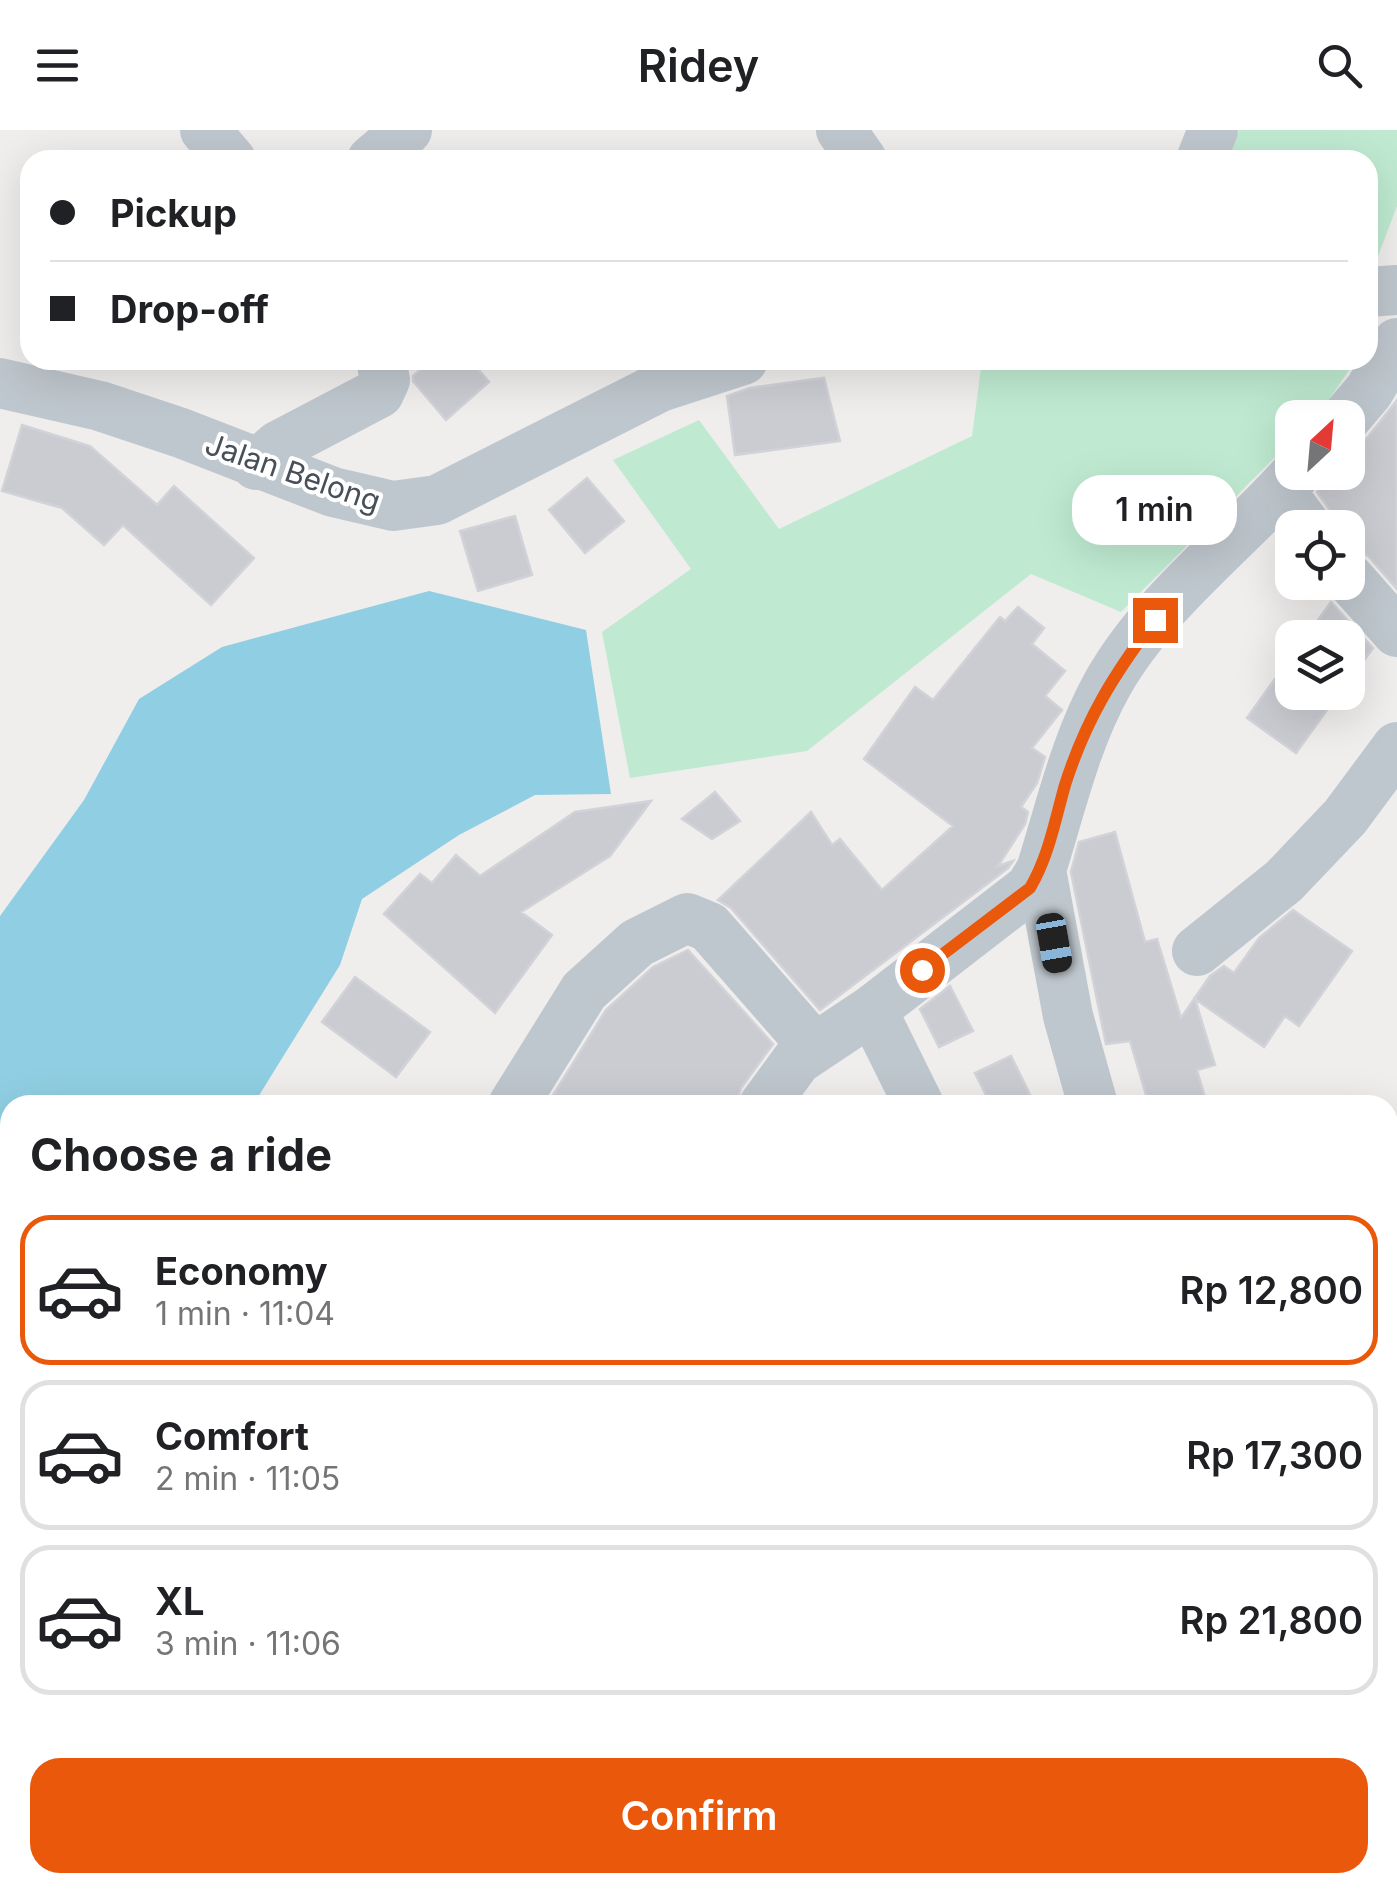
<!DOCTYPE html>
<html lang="en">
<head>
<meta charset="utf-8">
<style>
  :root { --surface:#fff; --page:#f2f2f2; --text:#202124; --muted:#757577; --line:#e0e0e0; --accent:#ea580c }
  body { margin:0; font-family:Inter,sans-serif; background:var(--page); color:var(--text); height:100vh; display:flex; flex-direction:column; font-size:38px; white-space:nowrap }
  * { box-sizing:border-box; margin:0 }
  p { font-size:32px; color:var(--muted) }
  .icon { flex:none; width:55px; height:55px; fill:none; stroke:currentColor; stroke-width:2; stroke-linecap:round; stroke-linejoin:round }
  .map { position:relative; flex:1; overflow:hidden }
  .sheet { position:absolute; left:0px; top:965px; width:1398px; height:798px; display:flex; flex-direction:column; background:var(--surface); border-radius:30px 30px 0 0; box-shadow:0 10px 40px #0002 }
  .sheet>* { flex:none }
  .top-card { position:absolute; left:20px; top:20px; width:1358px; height:220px; border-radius:30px; box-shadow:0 10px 40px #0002; display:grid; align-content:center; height:220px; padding:0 30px; background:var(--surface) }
  .needle { width:65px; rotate:26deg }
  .tools { position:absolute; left:1275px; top:270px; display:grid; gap:20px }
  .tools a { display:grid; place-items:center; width:90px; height:90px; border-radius:20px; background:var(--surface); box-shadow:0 10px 40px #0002; font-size:50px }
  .end { position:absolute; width:45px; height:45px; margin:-22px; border:12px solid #ea580c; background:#fff; box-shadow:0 0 0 5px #fff }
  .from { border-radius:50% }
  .bubble { position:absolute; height:70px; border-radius:30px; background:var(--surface); box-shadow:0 10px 40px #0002; font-size:32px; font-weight:600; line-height:70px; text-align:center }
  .car { position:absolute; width:30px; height:60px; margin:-30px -15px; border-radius:12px; box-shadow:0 0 8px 2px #0007; background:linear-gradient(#222 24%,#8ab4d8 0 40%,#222 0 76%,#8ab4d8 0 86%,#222 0) }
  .top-card b { display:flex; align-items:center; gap:35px; height:95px; font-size:38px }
  .top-card b+b { border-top:2px solid var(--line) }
  .top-card i { width:25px; height:25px; background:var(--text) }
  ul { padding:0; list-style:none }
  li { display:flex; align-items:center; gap:30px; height:150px; margin:0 20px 15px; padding:0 10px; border:5px solid var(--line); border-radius:30px }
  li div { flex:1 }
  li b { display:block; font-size:38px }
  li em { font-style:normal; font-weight:600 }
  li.current { border-color:var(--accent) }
  li>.icon { width:90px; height:90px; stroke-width:1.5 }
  h2 { padding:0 30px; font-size:45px; line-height:120px }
  .primary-button { display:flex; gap:20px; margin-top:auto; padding:20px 30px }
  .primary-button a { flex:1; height:115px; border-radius:30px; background:var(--accent); color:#fff; font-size:40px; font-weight:600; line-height:115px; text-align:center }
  header { display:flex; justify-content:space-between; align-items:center; height:130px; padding:0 30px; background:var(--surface); font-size:45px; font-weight:600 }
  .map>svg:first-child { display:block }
</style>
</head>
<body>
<header><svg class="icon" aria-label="menu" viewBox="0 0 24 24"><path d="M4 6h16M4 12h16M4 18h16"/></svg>Ridey<svg class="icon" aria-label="search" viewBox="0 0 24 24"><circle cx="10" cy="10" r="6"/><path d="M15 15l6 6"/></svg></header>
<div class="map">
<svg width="1397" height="1761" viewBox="0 0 1397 1761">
  <rect width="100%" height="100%" fill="#f0eded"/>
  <path fill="#bfead1" d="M1239 0H1397V76L1372 142H1368V30H1225Z
    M982 230H1356L1319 284 1315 287 1292 288V310L1121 482 1031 444 807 621 630 648 602 502 691 439 613 330 699 290 779 399 972 306Z"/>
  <path fill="#90cfe3" d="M429 461 586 500 611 664 535 665 459 705 362 769 340 835 253 975H10V1273L0 1281V786L84 670 139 569 222 517Z"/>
  <path fill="#caccd2" stroke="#d2d3d8" stroke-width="2.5" d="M424 230H470L489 252 446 290 413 251V246L427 234Z
    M824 248 840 311 735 325 727 266 750 258Z
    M1397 270V459L1369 427 1358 420 1348 419V398H1336L1331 382 1317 362 1325 342H1348V316L1356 315 1368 307Z
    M22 295 90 316 157 375 174 356 254 428 211 475 123 395 104 415 62 378 2 361Z
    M587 348 624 391 585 423 549 380Z
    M515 386 532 445 478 461 460 401Z
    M1331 472 1373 518 1348 552V508H1305Z
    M1018 477 1044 498 1032 514 1065 541 1045 566 1062 580 1032 618 1045 627 1037 653 1021 677 1028 682 1025 694 998 736 1013 731 1008 738 820 880 731 778 718 770 811 682 832 715 840 709 882 760 953 696 864 629 915 557 933 570 1000 487 1005 491Z
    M1292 525V562H1340L1296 623 1247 588Z
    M715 662 740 691 712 709 682 689Z
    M651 671 610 726 521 782 552 805 495 883 384 784 420 744 432 753 456 725 480 746 575 682Z
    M1115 702 1145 812 1157 809 1181 888 1210 846 1224 836 1234 843 1259 808 1293 780 1352 821 1299 896 1285 886 1264 917 1195 869 1215 935 1197 940 1207 975H1149L1130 911 1106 914 1071 742 1079 712Z
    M688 820 773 914 741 958 736 975H547L606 880 653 837Z
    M355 847 430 902 396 947 322 892Z
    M950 856 973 901 939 917 920 879Z
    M1011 926 1035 975H991L975 943Z"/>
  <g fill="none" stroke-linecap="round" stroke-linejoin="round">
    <path stroke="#bfc7ce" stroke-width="50" d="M205 0 231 30
      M841 0 862 30
      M372 30 407 0
      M1201 30 1213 0
      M1368 162 1397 160
      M0 253 100 276 181 303 333 362 393 376 437 370 660 257 743 230
      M1346 288 1369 261 1397 213
      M256 335 278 316 379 263 385 250 381 230
      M1280 361 1308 398
      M1348 447 1397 502
      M1041 740 1068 886 1093 975
      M1197 821 1284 751 1345 687 1397 617
      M872 880 919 975
      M513 975 584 861 637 813 687 788 709 797 815 918
      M764 975 797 930 872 880 1030 758 1041 740C1061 677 1075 612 1108 553 1154 472 1235 412 1297 342
      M679 1752 690 1761
      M1277 1752 1293 1761
      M955 1757 956 1752
      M118 1761 132 1752"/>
  </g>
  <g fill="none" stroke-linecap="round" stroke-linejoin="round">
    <path stroke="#ea580c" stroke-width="12" d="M922 840 1030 758C1049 726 1055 690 1065 655 1086 589 1114 544 1155 490"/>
  </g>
  <g text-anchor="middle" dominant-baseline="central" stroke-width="8" stroke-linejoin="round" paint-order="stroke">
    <g font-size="30" fill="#475059" stroke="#fff">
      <text transform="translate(293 342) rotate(19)">Jalan Belong</text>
    </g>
  </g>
</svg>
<div class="tools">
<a><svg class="needle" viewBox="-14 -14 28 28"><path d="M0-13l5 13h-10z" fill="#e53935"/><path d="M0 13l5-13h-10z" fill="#757577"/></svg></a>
<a><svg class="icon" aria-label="locate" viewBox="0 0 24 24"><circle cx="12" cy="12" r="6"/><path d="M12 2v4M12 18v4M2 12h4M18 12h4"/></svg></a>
<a><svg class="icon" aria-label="layers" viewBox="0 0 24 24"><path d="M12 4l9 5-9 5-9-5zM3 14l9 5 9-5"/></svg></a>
</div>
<i class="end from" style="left:922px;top:840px"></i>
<i class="end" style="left:1155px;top:490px"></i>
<div class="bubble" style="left:1072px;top:345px;width:165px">1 min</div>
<i class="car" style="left:1054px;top:813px;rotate:170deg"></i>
<div class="top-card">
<b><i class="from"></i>Pickup</b>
<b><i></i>Drop-off</b>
</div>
<section class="sheet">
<h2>Choose a ride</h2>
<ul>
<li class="current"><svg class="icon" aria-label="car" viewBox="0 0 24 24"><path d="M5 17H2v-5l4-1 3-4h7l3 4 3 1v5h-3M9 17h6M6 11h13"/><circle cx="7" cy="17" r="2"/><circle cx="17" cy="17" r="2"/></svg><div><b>Economy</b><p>1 min · 11:04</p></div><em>Rp 12,800</em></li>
<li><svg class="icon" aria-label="car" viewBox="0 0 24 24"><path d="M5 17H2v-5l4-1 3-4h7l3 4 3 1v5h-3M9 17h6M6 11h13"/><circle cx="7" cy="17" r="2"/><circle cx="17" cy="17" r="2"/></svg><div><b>Comfort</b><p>2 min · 11:05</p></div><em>Rp 17,300</em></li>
<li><svg class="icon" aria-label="car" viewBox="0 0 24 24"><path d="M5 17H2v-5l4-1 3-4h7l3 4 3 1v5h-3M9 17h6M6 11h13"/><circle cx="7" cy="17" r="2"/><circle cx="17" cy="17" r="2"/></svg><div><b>XL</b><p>3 min · 11:06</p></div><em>Rp 21,800</em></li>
</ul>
<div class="primary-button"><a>Confirm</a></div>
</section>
</div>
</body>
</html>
